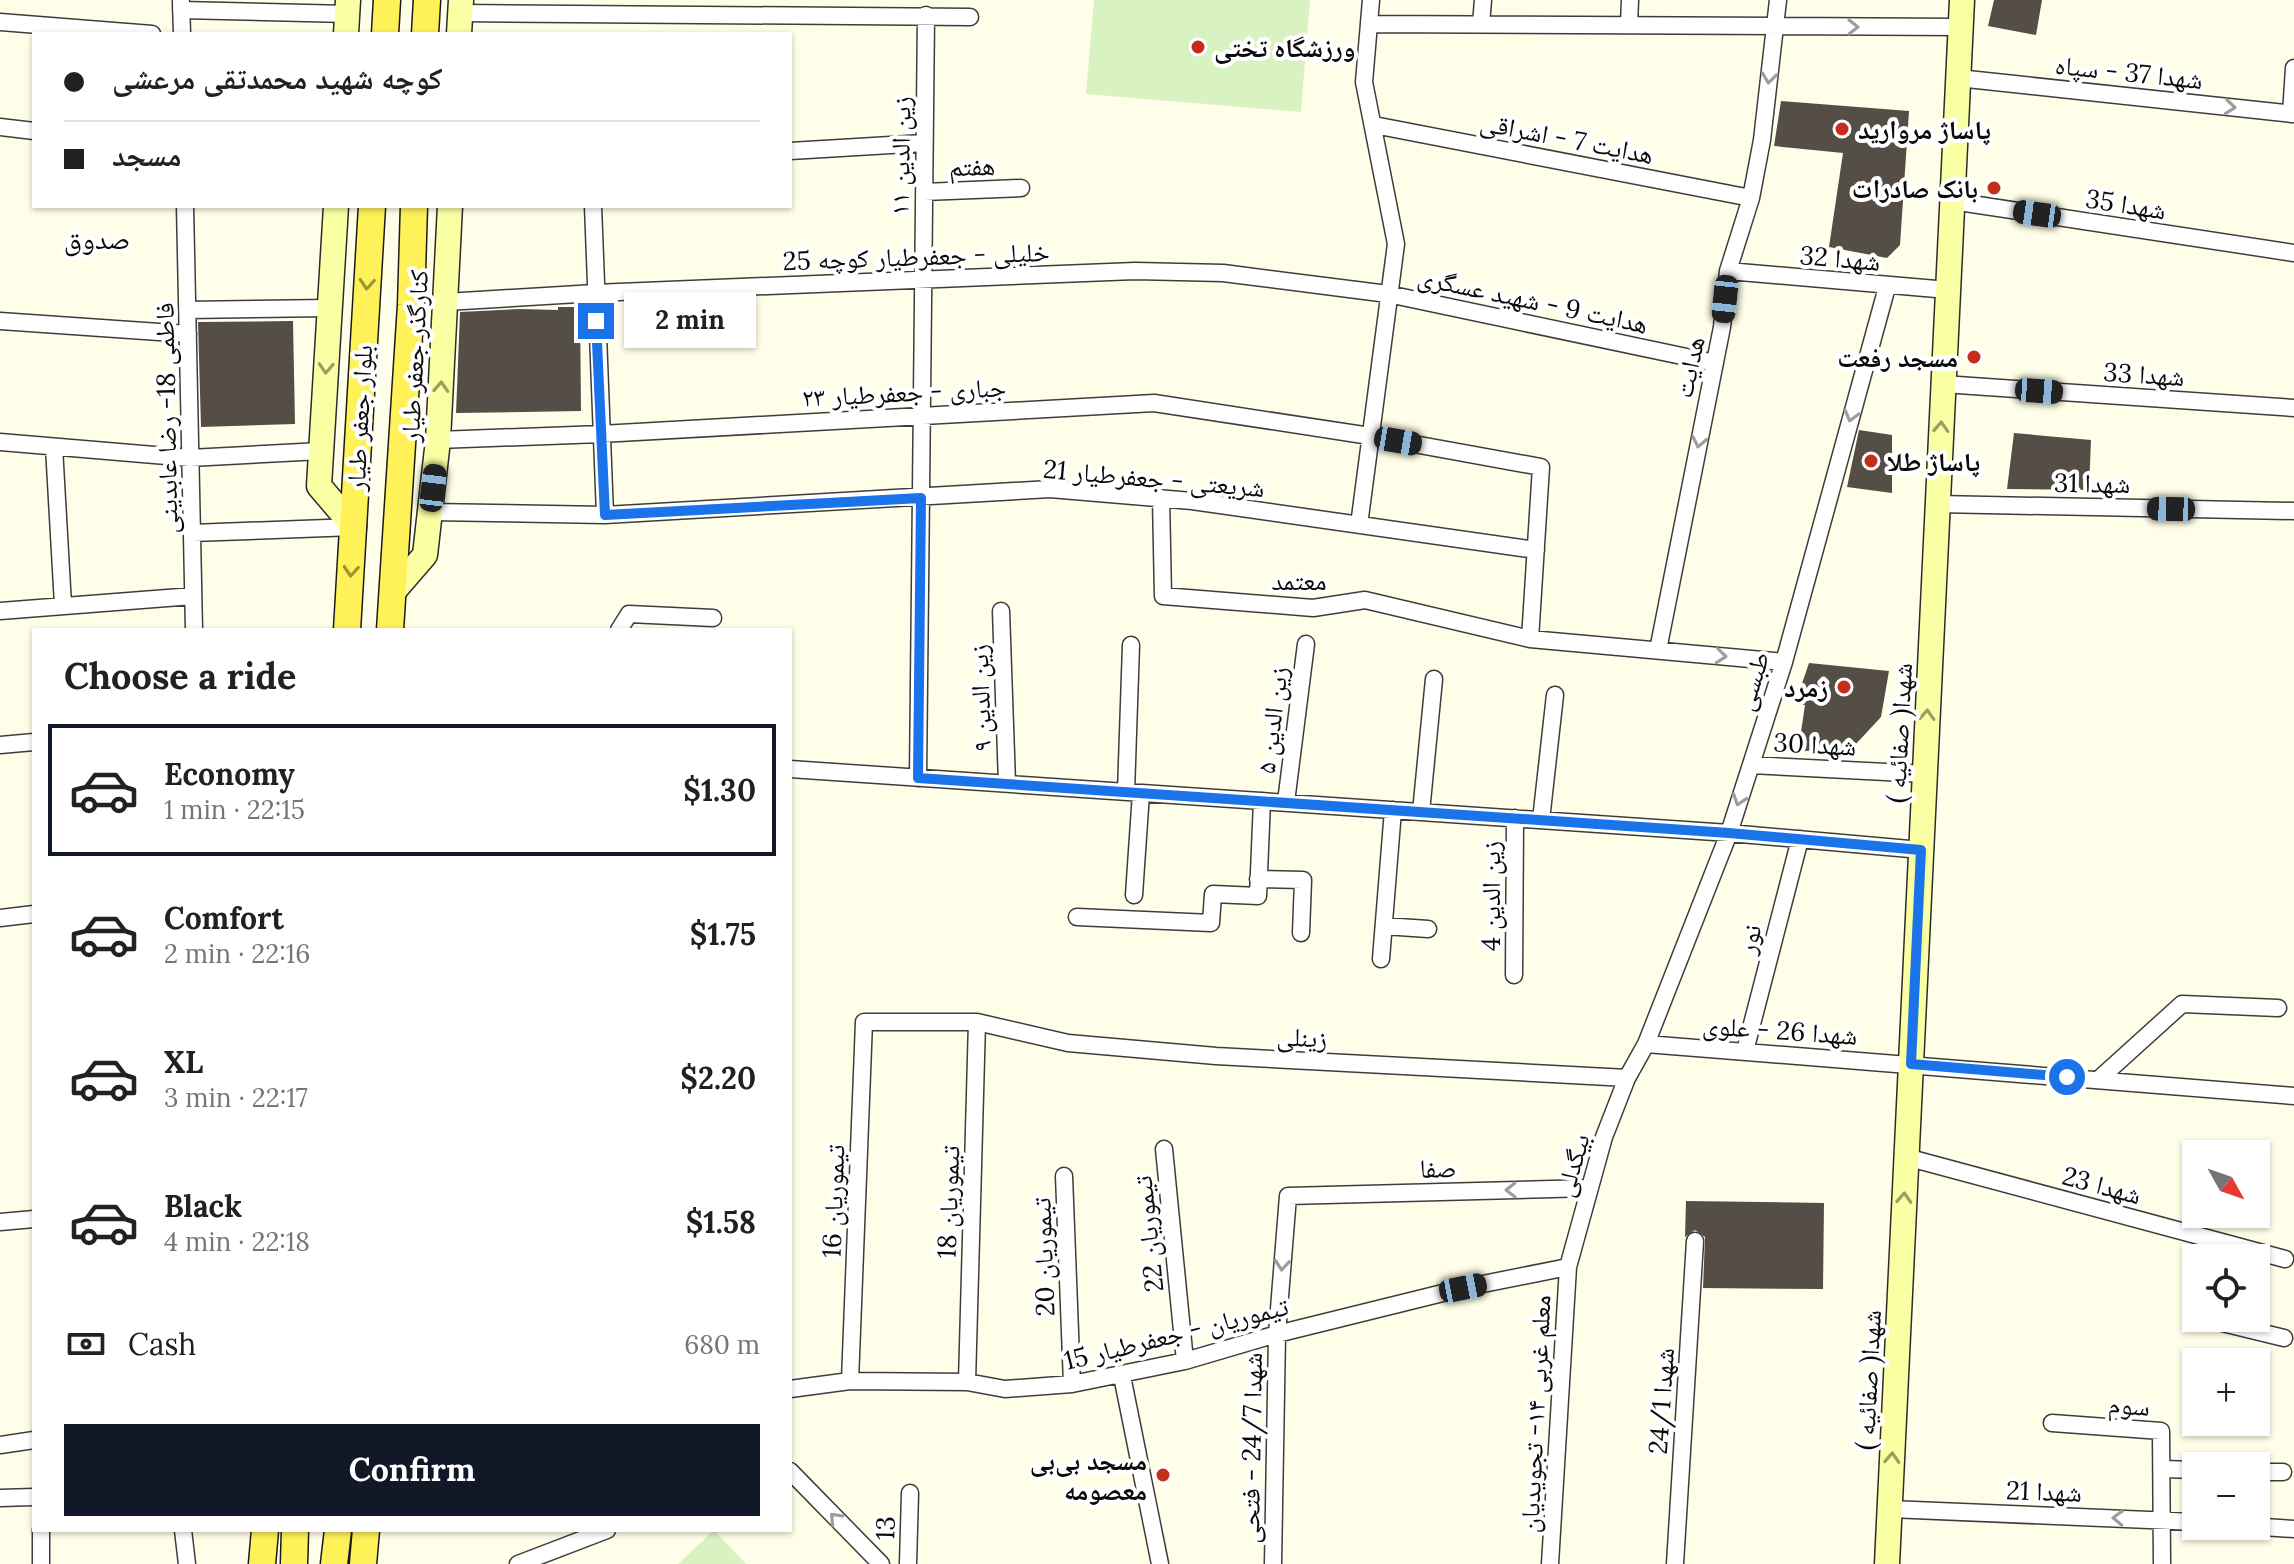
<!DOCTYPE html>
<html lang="en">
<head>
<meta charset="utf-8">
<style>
  :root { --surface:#fff; --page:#f2f2f2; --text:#202124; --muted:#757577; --line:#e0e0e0; --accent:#111827 }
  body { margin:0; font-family:Lora,"Noto Naskh Arabic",serif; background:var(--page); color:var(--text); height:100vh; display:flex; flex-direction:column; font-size:30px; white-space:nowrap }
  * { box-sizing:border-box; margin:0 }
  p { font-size:26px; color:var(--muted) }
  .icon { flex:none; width:44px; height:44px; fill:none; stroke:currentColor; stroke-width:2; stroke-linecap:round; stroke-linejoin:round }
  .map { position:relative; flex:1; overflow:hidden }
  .sheet { position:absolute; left:32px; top:628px; width:760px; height:904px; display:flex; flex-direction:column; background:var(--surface); border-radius:0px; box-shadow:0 2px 6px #0004 }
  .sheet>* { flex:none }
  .banner { position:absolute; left:32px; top:32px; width:760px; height:176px; border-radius:0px; box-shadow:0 2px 6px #0004; display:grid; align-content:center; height:176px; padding:0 32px; background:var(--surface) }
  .needle { width:52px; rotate:130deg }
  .controls { position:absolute; left:2182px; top:1140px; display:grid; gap:16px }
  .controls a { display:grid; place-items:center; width:88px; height:88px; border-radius:0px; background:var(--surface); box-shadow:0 2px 6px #0004; font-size:40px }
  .end { position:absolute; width:36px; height:36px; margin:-18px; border:10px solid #1a73e8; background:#fff; box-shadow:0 0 0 4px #fff }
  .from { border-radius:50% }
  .bubble { position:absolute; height:56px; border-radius:0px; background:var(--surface); box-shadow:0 2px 6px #0004; font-size:26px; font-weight:700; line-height:56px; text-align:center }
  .car { position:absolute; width:24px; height:48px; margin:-24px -12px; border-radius:10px; box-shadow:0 0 6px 2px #0007; background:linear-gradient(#222 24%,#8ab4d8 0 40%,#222 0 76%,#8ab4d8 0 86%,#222 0) }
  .banner b { display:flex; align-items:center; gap:28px; height:76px; font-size:30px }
  .banner b+b { border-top:2px solid var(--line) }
  .banner i { width:20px; height:20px; background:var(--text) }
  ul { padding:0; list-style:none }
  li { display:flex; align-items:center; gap:24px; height:132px; margin:0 16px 12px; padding:0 16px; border:4px solid transparent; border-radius:0px }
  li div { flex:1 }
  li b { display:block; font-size:30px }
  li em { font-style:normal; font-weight:700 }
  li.current { border-color:var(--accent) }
  li>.icon { width:72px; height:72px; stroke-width:1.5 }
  h2 { padding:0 32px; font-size:36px; line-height:96px }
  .pay { display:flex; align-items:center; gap:20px; height:88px; padding:0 32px; font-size:30px }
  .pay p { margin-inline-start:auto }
  .action { display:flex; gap:16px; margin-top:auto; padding:16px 32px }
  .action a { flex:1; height:92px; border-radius:0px; background:var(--accent); color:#fff; font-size:32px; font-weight:700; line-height:92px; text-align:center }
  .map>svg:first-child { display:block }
</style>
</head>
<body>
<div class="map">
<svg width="2294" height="1564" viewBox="0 0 2294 1564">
  <rect width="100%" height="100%" fill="#fffee8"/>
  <path fill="#d9f2c2" d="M1094 0H1310L1301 112 1086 94Z
    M714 1530 746 1564H678Z"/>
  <path fill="#544e46" d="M1994 0H2042L2036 35 1988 26Z
    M1781 101 1909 111 1900 245 1887 258 1829 247 1843 153 1774 146Z
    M558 307H580L581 411 456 413 460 312 520 309 558 310Z
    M293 321 295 424 201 427 198 322Z
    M1859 430 1892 435V493L1847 487Z
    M2014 433 2091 440 2089 490 2007 489Z
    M1809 663 1889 671 1881 717 1855 745 1798 752 1805 705 1795 704Z
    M1686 1201 1824 1203 1823 1289 1703 1288 1705 1237 1695 1230 1685 1237Z"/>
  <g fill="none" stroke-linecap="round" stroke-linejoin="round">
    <g stroke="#3d3d3d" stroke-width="19">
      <path id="minor" d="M181 2 182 34
        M181 10 348 14
        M460 13 970 17
        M0 22 152 34
        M1369 24 1960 27
        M1481 24 1483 0
        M1629 25 1630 0
        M1958 78 2294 114
        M2291 114 2294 68
        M1374 125 1751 198
        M0 127 34 131
        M790 151 924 143
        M924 192 1021 188
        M1952 201 2294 253
        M185 206 194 630
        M593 206 605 515
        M1728 271 1948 290
        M446 302 595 293 1135 271 1223 273 1388 294 1715 363
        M187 310 329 308
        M0 321 188 334
        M1943 384 2294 408
        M438 440 601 434 1154 403 1370 436 1541 467 1530 639
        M0 442 190 458 321 451
        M54 447 63 605
        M1161 498 1163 596 1313 608 1365 600 1530 639 1784 662
        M1938 504 2294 511
        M430 512 605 515 1050 489 1192 501 1536 550
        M1359 525 1396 244 1364 82 1371 0
        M192 533 354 527
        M0 611 193 596
        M1001 611 1007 783
        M619 630 629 614 713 618
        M1658 650 1722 327 1728 271 1751 198 1762 140 1778 0
        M0 745 34 742
        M1751 765 1925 774
        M790 769 1729 833 1921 850
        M918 778 926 15
        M1126 792 1131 645
        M1286 802 1306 644
        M1421 812 1434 679
        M1541 820 1555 695
        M1258 879 1303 880 1301 933
        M1134 895 1141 793
        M1077 917 1211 923 1213 894 1258 896 1262 801
        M0 918 34 914
        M1384 926 1428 929
        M1381 959 1393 810
        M1514 975 1515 818
        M1646 1044 2294 1096
        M1745 1051 1800 839
        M2098 1080 2182 1004 2278 1008
        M1164 1149 1185 1361
        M1906 1157 2285 1259
        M1064 1176 1072 1384
        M0 1222 34 1219
        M2214 1258 2217 1241
        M2202 1318 2284 1338
        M1122 1376 1160 1564
        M850 1381 864 1022H977L1068 1043 1216 1056 1627 1078
        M967 1382 977 1022
        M790 1389 850 1381 967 1382 1005 1389 1072 1384 1185 1361 1277 1334 1463 1288 1568 1267
        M2052 1423 2161 1431 2162 1564
        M0 1445 34 1440
        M2163 1469 2196 1470
        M790 1471 881 1564
        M2256 1472H2283
        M0 1498 34 1497
        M1890 1509 2196 1522
        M2248 1526 2294 1529
        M183 1530 187 1564
        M41 1564V1530
        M518 1564 607 1530
        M908 1564 910 1493
        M1273 1564 1277 1334 1288 1196 1589 1188
        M1550 1564 1568 1267 1604 1137 1627 1078 1646 1044 1729 833 1784 662 1887 287
        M1675 1564 1695 1241"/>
    </g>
    <g stroke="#2c2c2c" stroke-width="27">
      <path id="secondary" d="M346 34 348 0
        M459 34 461 0
        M336 206 319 486 354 527
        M393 592 425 555 438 440 450 206
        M1887 1564 1962 0"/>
    </g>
    <g stroke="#1b1b1b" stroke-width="29">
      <path id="primary" d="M385 34 387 0
        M425 34 427 0
        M347 630 372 206
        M390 630 411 305 414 206
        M262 1564 265 1530
        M294 1564 295 1530
        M334 1564 338 1530
        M363 1564 366 1530"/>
    </g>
    <use href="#minor" stroke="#fff" stroke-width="16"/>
    <use href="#secondary" stroke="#faffa3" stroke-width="24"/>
    <use href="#primary" stroke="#fff158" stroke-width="26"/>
  </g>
  <defs><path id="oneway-chevron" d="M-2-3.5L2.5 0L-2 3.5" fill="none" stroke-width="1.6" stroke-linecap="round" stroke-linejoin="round" transform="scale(2)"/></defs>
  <g stroke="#9d9d9d">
    <use href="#oneway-chevron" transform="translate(1853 27)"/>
    <use href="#oneway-chevron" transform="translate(1769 78) rotate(97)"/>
    <use href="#oneway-chevron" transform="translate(2230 107) rotate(6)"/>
    <use href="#oneway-chevron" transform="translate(1851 416) rotate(105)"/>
    <use href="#oneway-chevron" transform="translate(1699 442) rotate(102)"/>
    <use href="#oneway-chevron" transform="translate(1721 656) rotate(6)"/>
    <use href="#oneway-chevron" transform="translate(1739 800) rotate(108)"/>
    <use href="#oneway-chevron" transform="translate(1511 1190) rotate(179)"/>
    <use href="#oneway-chevron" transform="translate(1282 1265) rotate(95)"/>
    <use href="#oneway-chevron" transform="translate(835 1518) rotate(-134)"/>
    <use href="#oneway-chevron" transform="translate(2118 1518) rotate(-178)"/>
  </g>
  <g stroke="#9d9539">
    <use href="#oneway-chevron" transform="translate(367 284) rotate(94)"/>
    <use href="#oneway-chevron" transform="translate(351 571) rotate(94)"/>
  </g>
  <g stroke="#9a9d66">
    <use href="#oneway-chevron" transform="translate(326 368) rotate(93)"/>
    <use href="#oneway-chevron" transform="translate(441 387) rotate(-87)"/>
    <use href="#oneway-chevron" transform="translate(1941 427) rotate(-87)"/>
    <use href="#oneway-chevron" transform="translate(1927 715) rotate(-87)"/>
    <use href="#oneway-chevron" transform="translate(1904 1198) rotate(-87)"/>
    <use href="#oneway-chevron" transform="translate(1892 1458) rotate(-87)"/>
  </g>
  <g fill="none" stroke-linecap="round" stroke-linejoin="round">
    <path stroke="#1a73e8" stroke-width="10" d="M596 321 605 515 921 498 918 778 1729 833 1921 850 1911 1064 2067 1077"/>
  </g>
  <g fill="#c32d19" stroke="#fff" stroke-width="3">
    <circle cx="1198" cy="47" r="8"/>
    <circle cx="1842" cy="129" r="8"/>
    <circle cx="1994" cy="188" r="8"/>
    <circle cx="1974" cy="357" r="8"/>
    <circle cx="1871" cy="461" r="8"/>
    <circle cx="1844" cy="687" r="8"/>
    <circle cx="1163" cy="1475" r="8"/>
  </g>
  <g text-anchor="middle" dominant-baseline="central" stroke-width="8" stroke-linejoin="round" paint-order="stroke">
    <g font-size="26" font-weight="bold" fill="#0a0a0a" stroke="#fff" text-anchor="end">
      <text x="1214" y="47" text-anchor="start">ورزشگاه تختی</text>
      <text x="1858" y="129" text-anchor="start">پاساژ مروارید</text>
      <text x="1978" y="188">بانک صادرات</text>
      <text x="1958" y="357">مسجد رفعت</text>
      <text x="1887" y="461" text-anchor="start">پاساژ طلا</text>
      <text x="1828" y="687">زمرد</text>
      <text x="1147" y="1460">مسجد بی‌بی<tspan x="1147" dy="30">معصومه</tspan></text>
    </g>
    <g font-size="26" fill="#0a0a0a" stroke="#fff">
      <text transform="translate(2129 72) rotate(6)">شهدا 37 - سپاه</text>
      <text transform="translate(1567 138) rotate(11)">هدایت 7 - اشراقی</text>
      <text transform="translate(900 156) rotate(-89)">زین الدین ۱۱</text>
      <text transform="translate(972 166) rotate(-2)">هفتم</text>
      <text transform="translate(2126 204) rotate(9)">شهدا 35</text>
      <text transform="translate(916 256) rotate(-2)">خلیلی - جعفرطیار کوچه 25</text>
      <text transform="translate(1840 258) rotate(5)">شهدا 32</text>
      <text transform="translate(1533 300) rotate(12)">هدایت 9 - شهید عسگری</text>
      <text transform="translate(414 356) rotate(-87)">کنارگذر جعفر طیار</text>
      <text transform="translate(1689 367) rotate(-78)">هدایت</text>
      <text transform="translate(2144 374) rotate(4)">شهدا 33</text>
      <text transform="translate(904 392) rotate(-3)">جباری - جعفرطیار ۲۳</text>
      <text transform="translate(166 418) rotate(-91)">فاطمی 18- رضا عابدینی</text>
      <text transform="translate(359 418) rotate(-87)">بلوار جعفر طیار</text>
      <text transform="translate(1154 478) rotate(5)">شریعتی - جعفرطیار 21</text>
      <text transform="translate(2092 483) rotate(1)">شهدا 31</text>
      <text x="1299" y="580">معتمد</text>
      <text transform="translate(1752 681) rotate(-73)">طبسی</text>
      <text transform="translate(980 698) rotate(-92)">زین الدین ۹</text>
      <text transform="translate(1272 720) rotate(-83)">زین الدین ۵</text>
      <text transform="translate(1899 733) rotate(-87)">شهدا( صفائیه )</text>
      <text transform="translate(1815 744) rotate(3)">شهدا 30</text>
      <text transform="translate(1490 896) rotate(-90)">زین الدین 4</text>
      <text transform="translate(1749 939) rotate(-76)">نور</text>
      <text transform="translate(1780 1030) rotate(4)">شهدا 26 - علوی</text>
      <text transform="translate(1302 1037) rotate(3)">زینلی</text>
      <text transform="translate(1572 1165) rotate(-74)">بیگدلی</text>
      <text transform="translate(1438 1168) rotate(-1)">صفا</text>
      <text transform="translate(2102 1185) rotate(15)">شهدا 23</text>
      <text transform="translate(833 1201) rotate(-88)">تیموریان 16</text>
      <text transform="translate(948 1202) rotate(-88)">تیموریان 18</text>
      <text transform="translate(1148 1234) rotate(-96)">تیموریان 22</text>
      <text transform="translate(1043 1257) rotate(-92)">تیموریان 20</text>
      <text transform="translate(1176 1333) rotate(-14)">تیموریان - جعفرطیار 15</text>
      <text transform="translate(1868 1380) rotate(-87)">شهدا( صفائیه )</text>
      <text transform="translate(1661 1401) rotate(-86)">شهدا 24/1</text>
      <text transform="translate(2129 1405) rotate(4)">سوم</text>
      <text transform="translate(1535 1414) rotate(-87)">معلم غربی ۱۴- تجویدیان</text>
      <text transform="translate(1251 1448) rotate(-89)">شهدا 24/7 - فتحی</text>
      <text transform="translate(2044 1491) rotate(2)">شهدا 21</text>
      <text transform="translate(885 1528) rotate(-89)">13</text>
    </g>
    <g font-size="28" fill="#0a0a0a" stroke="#fff">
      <text x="97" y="239">صدوق</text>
    </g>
  </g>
</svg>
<div class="controls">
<a><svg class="needle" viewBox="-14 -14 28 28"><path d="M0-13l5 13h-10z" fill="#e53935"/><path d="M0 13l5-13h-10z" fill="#757577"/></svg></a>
<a><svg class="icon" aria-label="locate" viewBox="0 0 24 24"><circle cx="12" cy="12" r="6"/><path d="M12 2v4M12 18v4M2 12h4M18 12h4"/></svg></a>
<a>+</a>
<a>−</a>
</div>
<i class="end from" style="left:2067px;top:1077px"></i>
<i class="end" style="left:596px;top:321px"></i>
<div class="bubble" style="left:624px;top:292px;width:132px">2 min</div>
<i class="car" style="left:2037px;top:214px;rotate:278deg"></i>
<i class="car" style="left:1725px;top:299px;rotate:186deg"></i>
<i class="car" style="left:2039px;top:391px;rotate:94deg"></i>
<i class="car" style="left:1398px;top:441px;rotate:100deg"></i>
<i class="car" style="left:433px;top:488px;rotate:7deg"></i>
<i class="car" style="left:2171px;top:509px;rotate:271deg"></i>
<i class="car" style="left:1463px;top:1288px;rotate:79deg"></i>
<div class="banner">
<b><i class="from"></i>کوچه شهید محمدتقی مرعشی</b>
<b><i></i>مسجد</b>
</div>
<section class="sheet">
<h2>Choose a ride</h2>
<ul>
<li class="current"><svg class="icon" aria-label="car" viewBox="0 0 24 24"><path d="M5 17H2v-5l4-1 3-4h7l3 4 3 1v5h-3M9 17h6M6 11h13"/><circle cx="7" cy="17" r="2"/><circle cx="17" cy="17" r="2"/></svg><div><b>Economy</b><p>1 min · 22:15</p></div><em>$1.30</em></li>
<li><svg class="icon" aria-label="car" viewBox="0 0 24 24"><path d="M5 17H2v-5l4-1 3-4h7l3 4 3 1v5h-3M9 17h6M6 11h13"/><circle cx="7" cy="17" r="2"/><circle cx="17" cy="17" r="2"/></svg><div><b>Comfort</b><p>2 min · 22:16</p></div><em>$1.75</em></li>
<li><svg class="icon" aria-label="car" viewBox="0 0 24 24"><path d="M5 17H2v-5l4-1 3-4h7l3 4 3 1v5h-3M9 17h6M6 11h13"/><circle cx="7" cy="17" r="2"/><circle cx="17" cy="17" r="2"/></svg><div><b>XL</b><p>3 min · 22:17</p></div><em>$2.20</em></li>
<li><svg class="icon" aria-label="car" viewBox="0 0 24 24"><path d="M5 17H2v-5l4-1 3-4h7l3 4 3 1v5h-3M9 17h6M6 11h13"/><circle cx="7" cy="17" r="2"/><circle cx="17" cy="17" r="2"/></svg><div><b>Black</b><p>4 min · 22:18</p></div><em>$1.58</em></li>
</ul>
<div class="pay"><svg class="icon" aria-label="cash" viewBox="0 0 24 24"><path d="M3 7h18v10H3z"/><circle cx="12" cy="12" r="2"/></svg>Cash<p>680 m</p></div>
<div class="action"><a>Confirm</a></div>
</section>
</div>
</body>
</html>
